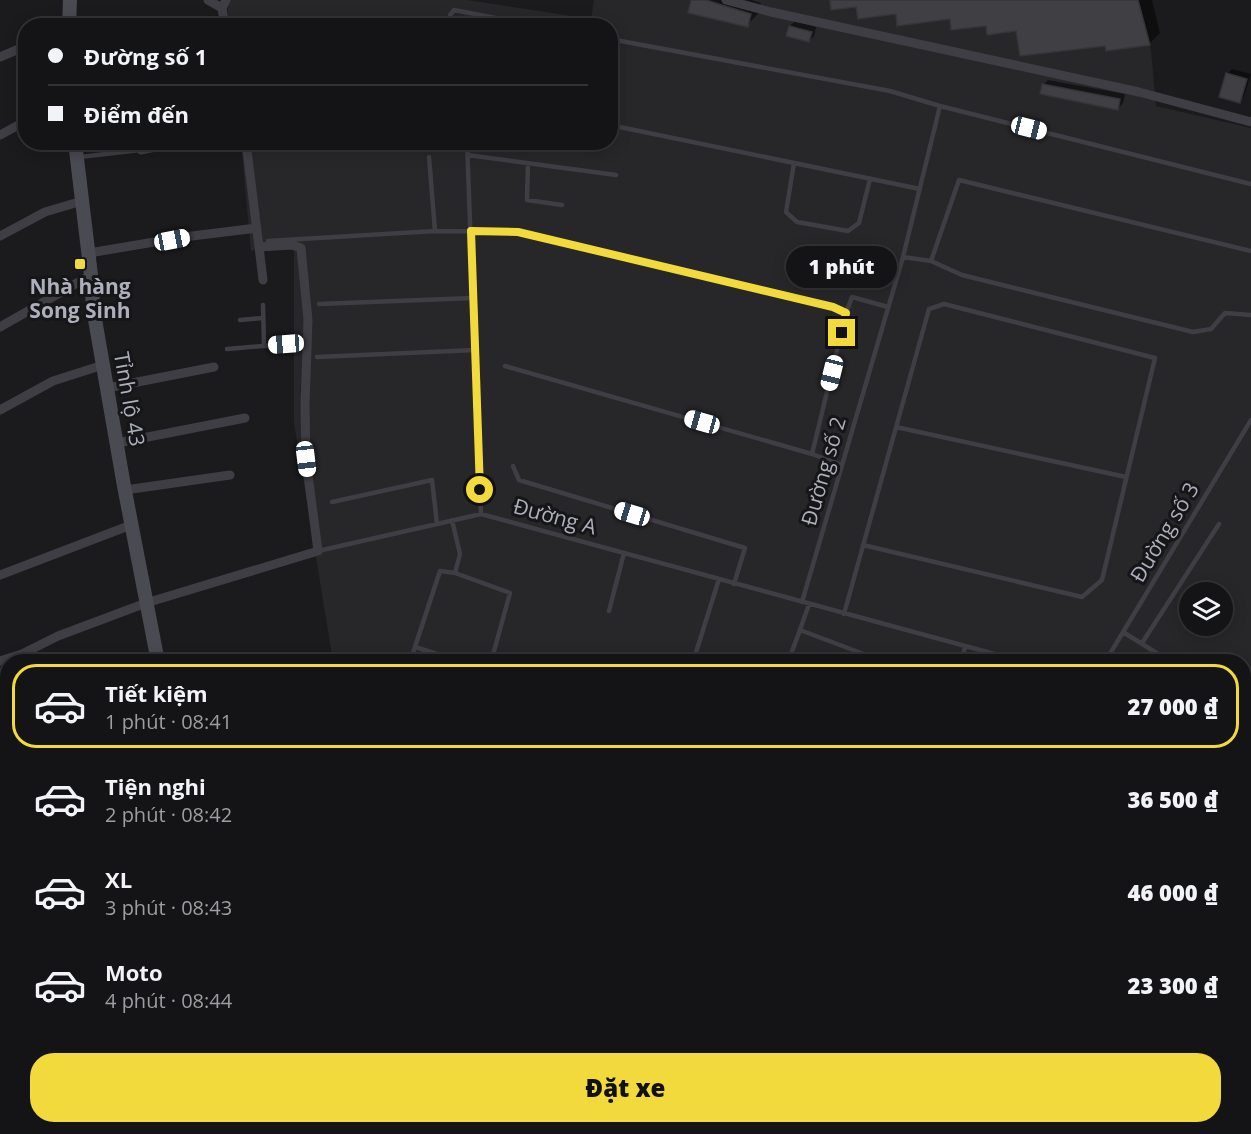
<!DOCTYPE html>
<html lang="vi">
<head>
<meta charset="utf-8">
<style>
  :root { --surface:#141416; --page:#212123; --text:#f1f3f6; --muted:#9d9ea1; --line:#333335; --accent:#f3da3c }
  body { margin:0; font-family:"Open Sans",sans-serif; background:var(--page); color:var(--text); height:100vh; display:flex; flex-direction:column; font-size:22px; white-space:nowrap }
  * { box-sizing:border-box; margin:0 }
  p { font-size:20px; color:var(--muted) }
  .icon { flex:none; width:33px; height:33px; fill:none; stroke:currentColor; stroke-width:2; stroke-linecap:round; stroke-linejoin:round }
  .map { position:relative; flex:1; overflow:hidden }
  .details { position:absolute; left:0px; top:654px; width:1251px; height:480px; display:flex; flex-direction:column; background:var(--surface); border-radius:24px 24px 0 0; box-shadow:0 3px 15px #0003,0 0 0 2px var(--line) }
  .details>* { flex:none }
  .guide { position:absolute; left:18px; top:18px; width:600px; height:132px; border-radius:24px; box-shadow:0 3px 15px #0003,0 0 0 2px var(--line); display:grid; align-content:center; height:132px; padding:0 30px; background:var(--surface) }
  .fabs { position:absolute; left:1179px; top:582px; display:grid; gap:12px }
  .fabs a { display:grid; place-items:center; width:54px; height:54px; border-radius:50%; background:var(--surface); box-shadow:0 3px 15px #0003,0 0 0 2px var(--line); font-size:30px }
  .end { position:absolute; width:27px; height:27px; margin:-14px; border:8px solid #f3da3c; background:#111; box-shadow:0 0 0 3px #111 }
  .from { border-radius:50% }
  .bubble { position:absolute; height:42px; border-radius:21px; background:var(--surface); box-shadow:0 3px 15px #0003,0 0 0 2px var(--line); font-size:20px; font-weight:800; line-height:42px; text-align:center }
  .car { position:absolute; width:18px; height:36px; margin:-18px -9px; border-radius:8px; box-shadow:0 0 4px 2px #0007; background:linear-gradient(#fff 24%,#345 0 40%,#fff 0 76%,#345 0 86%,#fff 0) }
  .guide b { display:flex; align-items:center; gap:21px; height:57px; font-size:22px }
  .guide b+b { border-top:2px solid var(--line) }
  .guide i { width:15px; height:15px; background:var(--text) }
  ul { padding:10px 0 0; list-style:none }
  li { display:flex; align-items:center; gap:18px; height:84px; margin:0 12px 9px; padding:0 18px; border:3px solid transparent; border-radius:24px }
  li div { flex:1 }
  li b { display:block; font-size:22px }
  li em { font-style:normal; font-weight:800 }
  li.active { border-color:var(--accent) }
  li>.icon { width:54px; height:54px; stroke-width:1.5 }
  .action { display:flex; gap:12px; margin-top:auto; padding:12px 30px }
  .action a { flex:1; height:69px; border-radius:24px; background:var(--accent); color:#111; font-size:24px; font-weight:800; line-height:69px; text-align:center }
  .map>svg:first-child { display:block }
</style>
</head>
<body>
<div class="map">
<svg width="1251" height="1134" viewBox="0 0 1251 1134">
  <rect width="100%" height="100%" fill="#1b1b1d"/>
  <path fill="#27272a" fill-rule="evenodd" d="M230 0H467L591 19 594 0H1138L1151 50 1156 106 1251 128V803L1244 815V662L333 661 294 423V241L251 251 241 143 610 142V26L229 25 227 4ZM1190 592H1222V626H1190Z"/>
  <path fill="#0007" d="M693 0H752L761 3 758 14 747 25Z
    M832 0H1152L1160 33 1149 44H1106L951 18 897 12Z
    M795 21 816 27 814 36 809 41 790 26Z
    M1232 69 1251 74 1244 96 1239 101 1227 74Z
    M1048 80 1125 94 1123 103 1118 109 1043 85Z"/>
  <path fill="#404044" stroke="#353539" stroke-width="1.5" d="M691 0H706L751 14 748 27 688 13Z
    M830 0H1138L1150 45 1106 51 1105 46 1020 56 1016 31 987 35 986 26 951 30 950 19 897 26 896 14 858 19 856 7 831 10Z
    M789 26 812 32 809 42 786 36Z
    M1226 73 1247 79 1240 103 1219 97Z
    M1042 84 1120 99 1118 110 1040 94Z"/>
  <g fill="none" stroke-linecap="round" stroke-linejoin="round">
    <path stroke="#3e3e44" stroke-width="4.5" d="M451 26 450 15 454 10 538 26
      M610 39 890 91 940 106 1251 184
      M610 125 920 189
      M467 142 481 514
      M468 155 616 175
      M80 157 140 150
      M429 157 435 231
      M528 163 527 200 562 205
      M794 163 786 212 797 222 848 231 859 223 870 179
      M268 241 435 231 518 232 833 307 846 313 812 454 505 366
      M903 257 931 261 959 180 1251 251
      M931 261 962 275 1193 332 1211 329 1225 313 1251 315
      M319 304 473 298
      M263 305 264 346
      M846 313 852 297 888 307
      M240 320 263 318
      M227 349 308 342
      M317 357 475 350
      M896 427 1126 477
      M812 454 842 465
      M513 466 519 480 745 548 734 584
      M332 502 432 480 437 524
      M452 520 460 554 455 573 510 593 491 662
      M318 551 481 514 1024 662
      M802 602 903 257 940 106
      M809 604 800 630 869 656
      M609 611 624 553
      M844 614 929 309 944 304 1155 358 1102 580 1082 597 863 545
      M1123 632 1171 662
      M1142 643 1219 524
      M415 647 462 662
      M410 662 440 571 455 573
      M693 662 719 579
      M788 662 800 630
      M962 662 965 646
      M1105 662 1251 420
      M1244 707 1250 711
      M1244 781 1251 786
      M1244 892 1251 897
      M16 1126 19 1134
      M813 1134 814 1126"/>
    <path stroke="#3e3e44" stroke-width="9" d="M208 0 222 8
      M726 0 771 12 1139 92 1251 122
      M225 26 222 8 226 0
      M0 57 26 46
      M0 135 26 121
      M141 150 179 142
      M0 236 45 212 82 201
      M259 247 263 280
      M89 253 184 237 257 228
      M0 327 91 275
      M107 388 214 367
      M0 410 53 381 103 365
      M117 443 245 418
      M125 490 230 475
      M0 575 131 525
      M0 661 22 654 58 636 146 603 318 551 306 459 305 406 308 320 301 248 292 245 259 247 246 142
      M0 823 8 818
      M0 884 8 880
      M0 889 8 904
      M0 972 8 967
      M1244 1083 1251 1086
      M382 1126V1127
      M425 1126 428 1134
      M507 1126 509 1134
      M720 1134 728 1126"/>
    <path stroke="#494a52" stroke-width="14" d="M69 26 70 0
      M75 142 91 275 93 308 124 486 158 662
      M267 1126 270 1134"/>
    <path stroke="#575861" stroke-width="15" d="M1244 855 1251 844
      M1045 1134 1048 1126"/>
  </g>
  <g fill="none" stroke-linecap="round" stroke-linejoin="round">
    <path stroke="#f3da3c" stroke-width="8" d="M480 490 471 231 518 232 833 307 846 313 842 333"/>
  </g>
  <rect fill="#f3da3c" stroke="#161618" stroke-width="2" x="74" y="258" width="12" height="12" rx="3"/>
  <g text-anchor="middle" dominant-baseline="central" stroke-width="6" stroke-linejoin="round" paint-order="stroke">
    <g font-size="21" font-weight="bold" fill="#adafbc" stroke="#161618">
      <text x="80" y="286">Nhà hàng<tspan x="80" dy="24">Song Sinh</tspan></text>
    </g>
    <g font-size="21" fill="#adafbc" stroke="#161618">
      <text transform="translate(130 399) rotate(80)">Tỉnh lộ 43</text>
      <text transform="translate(823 471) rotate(-74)">Đường số 2</text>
      <text transform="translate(555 516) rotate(15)">Đường A</text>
      <text transform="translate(1164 532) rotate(-59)">Đường số 3</text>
    </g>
  </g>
</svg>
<div class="fabs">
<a><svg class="icon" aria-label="layers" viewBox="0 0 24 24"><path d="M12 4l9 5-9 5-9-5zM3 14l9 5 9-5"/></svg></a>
</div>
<i class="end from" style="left:480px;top:490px"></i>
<i class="end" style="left:842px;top:333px"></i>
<div class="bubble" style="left:786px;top:246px;width:111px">1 phút</div>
<i class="car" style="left:1029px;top:128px;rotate:104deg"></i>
<i class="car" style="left:172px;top:240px;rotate:79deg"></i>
<i class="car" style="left:286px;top:344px;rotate:266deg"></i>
<i class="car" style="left:832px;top:373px;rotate:194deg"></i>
<i class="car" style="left:702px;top:422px;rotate:286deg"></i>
<i class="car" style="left:306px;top:459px;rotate:173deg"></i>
<i class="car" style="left:632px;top:514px;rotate:287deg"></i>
<div class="guide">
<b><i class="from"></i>Đường số 1</b>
<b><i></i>Điểm đến</b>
</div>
<section class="details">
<ul>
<li class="active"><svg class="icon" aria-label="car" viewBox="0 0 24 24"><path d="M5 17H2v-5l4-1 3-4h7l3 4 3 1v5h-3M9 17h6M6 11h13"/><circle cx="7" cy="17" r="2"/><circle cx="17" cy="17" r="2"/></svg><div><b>Tiết kiệm</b><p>1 phút · 08:41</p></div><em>27 000 ₫</em></li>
<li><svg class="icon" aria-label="car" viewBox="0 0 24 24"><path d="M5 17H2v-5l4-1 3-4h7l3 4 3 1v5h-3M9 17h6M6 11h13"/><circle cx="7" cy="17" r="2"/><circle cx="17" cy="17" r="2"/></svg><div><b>Tiện nghi</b><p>2 phút · 08:42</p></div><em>36 500 ₫</em></li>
<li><svg class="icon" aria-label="car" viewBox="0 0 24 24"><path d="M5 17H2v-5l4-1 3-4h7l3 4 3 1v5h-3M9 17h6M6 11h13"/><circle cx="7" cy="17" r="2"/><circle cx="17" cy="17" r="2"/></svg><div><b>XL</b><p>3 phút · 08:43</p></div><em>46 000 ₫</em></li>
<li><svg class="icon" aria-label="car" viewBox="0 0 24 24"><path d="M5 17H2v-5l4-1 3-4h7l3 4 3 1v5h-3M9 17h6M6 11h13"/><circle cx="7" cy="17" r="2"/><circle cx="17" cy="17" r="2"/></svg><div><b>Moto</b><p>4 phút · 08:44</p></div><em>23 300 ₫</em></li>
</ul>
<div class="action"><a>Đặt xe</a></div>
</section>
</div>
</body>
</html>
